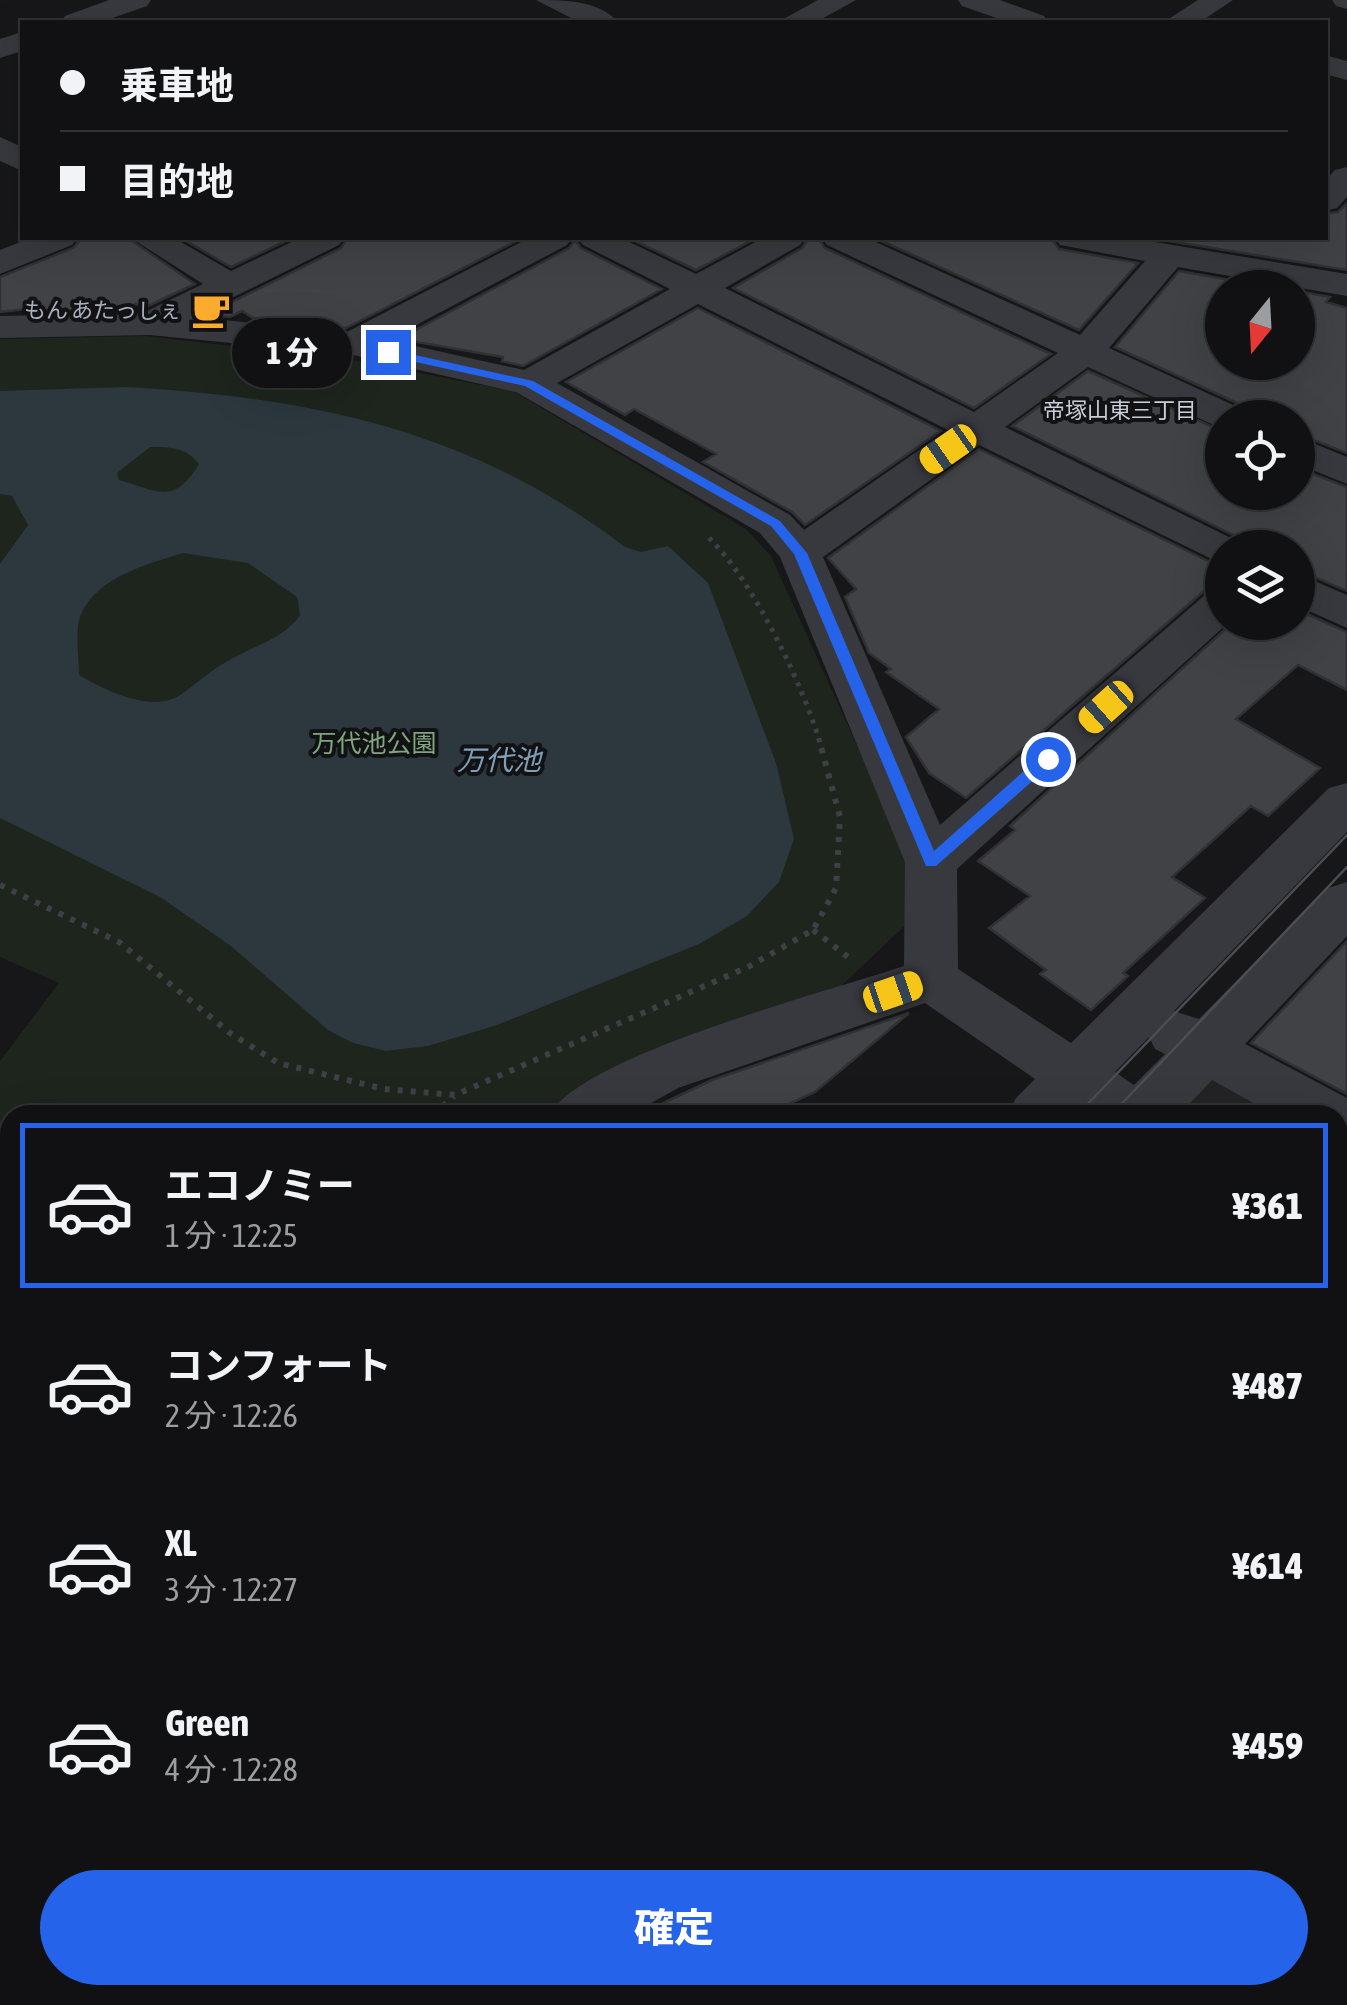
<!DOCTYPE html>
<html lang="ja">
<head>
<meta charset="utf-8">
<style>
  :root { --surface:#111113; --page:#1a1a1c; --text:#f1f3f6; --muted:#9c9da0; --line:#303133; --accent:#2563eb }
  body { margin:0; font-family:"Asap Condensed","Noto Sans JP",sans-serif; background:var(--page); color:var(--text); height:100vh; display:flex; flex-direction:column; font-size:38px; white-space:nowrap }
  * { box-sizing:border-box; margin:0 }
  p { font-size:32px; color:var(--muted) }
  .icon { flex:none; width:55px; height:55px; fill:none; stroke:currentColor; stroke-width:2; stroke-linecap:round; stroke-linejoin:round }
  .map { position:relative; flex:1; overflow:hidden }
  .details { position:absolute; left:0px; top:1105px; width:1348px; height:900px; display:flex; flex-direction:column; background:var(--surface); border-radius:30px 30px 0 0; box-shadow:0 10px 40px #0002,0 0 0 2px var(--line) }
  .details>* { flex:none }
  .top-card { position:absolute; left:20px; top:20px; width:1308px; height:220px; border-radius:0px; box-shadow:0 10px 40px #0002,0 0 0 2px var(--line); display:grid; align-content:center; height:220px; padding:0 40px; background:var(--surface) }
  .needle { width:65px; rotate:198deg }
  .controls { position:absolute; left:1205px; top:270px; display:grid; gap:20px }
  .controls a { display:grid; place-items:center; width:110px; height:110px; border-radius:50%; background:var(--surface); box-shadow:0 10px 40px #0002,0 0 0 2px var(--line); font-size:50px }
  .end { position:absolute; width:45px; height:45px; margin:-22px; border:12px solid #2563eb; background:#fff; box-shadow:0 0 0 5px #fff }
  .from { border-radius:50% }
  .bubble { position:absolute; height:70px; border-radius:35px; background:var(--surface); box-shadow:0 10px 40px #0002,0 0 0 2px var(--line); font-size:32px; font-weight:800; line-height:70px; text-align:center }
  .car { position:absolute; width:30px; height:60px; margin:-30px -15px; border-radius:12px; box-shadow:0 0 8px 2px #0007; background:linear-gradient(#f5c518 24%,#345 0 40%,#f5c518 0 76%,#345 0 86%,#f5c518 0) }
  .top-card b { display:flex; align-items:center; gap:35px; height:95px; font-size:38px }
  .top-card b+b { border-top:2px solid var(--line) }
  .top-card i { width:25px; height:25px; background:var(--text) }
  ul { padding:18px 0 0; list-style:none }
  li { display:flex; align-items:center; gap:30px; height:165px; margin:0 20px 15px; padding:0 20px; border:5px solid transparent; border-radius:0px }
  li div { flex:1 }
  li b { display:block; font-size:38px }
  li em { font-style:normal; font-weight:800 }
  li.on { border-color:var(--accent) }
  li>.icon { width:90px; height:90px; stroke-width:1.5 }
  .button { display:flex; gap:20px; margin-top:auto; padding:20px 40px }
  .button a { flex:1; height:115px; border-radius:60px; background:var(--accent); color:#fff; font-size:40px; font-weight:800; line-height:115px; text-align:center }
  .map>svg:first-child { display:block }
</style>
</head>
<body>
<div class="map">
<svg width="1347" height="2005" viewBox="0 0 1347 2005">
  <rect width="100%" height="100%" fill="#171719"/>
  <path fill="#232326" d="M1209 1072 1293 1115H1172Z
    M1338 1138 1347 1143V1600L1338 1594Z"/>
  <path fill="#1d251d" d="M145 336 348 359 513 391 746 529 771 556 913 869 916 915 835 992 647 1056 541 1115H10V1286L0 1287V1061L59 983 0 957V339Z"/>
  <path fill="#2c373e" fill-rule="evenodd" d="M126 387C315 398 471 430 625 547L641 552 668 546 708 583 776 763 794 839 779 882 747 916 699 944 497 1025 428 1046 386 1051 353 1043 328 1030 231 946 160 897 0 818V564L28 525 12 496 0 494V391ZM150 447C170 447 186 447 199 464 173 507 156 490 119 480L117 473ZM183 553 248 563 297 597 300 615C284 638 259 644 235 657 215 667 201 680 183 693 155 715 106 691 79 675 79 658 74 627 82 612 100 576 148 564 183 553Z"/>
  <path fill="#414246" stroke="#313135" stroke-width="2.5" d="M1347 203V270L1151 238H1325V214L1338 212Z
    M82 238H128L195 284 148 306 135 304 129 310 41 311 35 308 0 312V277L73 248Z
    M181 238H292L231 267Z
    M348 238H522L346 328 253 318 242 311 230 317 206 315 341 248Z
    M629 238H756L696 270Z
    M809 238H818L825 248 1051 354 974 408 733 288 802 248Z
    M875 238H1051L1059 249 1138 263 1079 330Z
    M575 240 581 248 662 289 523 366 502 361 503 357 399 339 569 248Z
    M1179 271 1275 288H1222V362H1298V291L1330 297 1326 302 1347 308V453L1298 434V418H1254L1246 407 1115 347Z
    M698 308 941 431 805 525 792 512 703 462 716 454 634 409 625 415 566 382Z
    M1088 371 1222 431V492H1298V468L1347 487V591L1298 570V548H1244L1239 538 1012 426Z
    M979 449 1222 568V587L1204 591 966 798 929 773 906 737 939 709 886 672 891 669 869 653 845 597 856 589 828 558Z
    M1298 610 1347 632V690L1298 665 1236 719 1320 768 1268 816 1251 806 1172 877 1205 898 1123 973 1128 976 1091 1010 1040 974 1046 970 989 928 1030 896 978 861 1015 830 1010 826 1233 622H1298Z
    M1347 941V1094L1251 1043Z
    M909 1013 815 1092 765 1115H638L712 1080Z"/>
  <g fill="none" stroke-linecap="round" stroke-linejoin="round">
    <path stroke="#3e4046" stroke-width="5" stroke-dasharray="4 6" stroke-linecap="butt" d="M709 538C753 580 806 690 822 750"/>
    <path stroke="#3e4046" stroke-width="6" stroke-dasharray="5 8" stroke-linecap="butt" d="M0 885 119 942 230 1033 278 1063 384 1089 455 1095 748 967 813 930 836 888 840 817 821 747
      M813 930 848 957
      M433 1115 454 1096
      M0 1209 10 1212"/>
    <path fill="#38393e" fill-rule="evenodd" d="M109 0H151L147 6 101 22H60L65 16Z
      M536 0C563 0 599 0 618 22H579Z
      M818 0H856L816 22H778Z
      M958 0H1000L1044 16 1049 22H1008L962 6Z
      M1198 0H1233L1200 22H1164Z
      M1332 0H1347V9L1336 6Z
      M22 32V51L0 58V39Z
      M1325 55 1347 61V80L1325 74Z
      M0 137 22 147V171L0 161Z
      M1347 167V197L1337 208 1325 211V181L1335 170Z
      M31 238H78L72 245 0 274V250Z
      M131 238H174L231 271 300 238H344L339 245 193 317 347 332 529 238H572L567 245 388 340 524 370 670 289 583 245 578 238H621L696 274 763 238H805L800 245 725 288 974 412 1058 353 827 245 822 238H867L1080 335 1145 261 1060 245 1055 238H1131L1347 274V296L1178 267 1109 348 1244 410 1250 418H1222V428L1216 426 1088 367 1005 427 1237 541 1241 548H1222V564L979 445 823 557 940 825 1206 594 1222 590V622H1229L957 869 958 969 1071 1043 1329 788 1347 783V832L1174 1011 1199 1019 1328 888 1347 882V936L1245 1044 1347 1098V1132L1338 1136V1115H1275L1212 1080 1179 1115H1088L1079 1109 1073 1115H1007L1016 1098 1035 1079 925 1003 678 1088 630 1115H550C579 1056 833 990 904 966L905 862 780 557 760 533 516 392 353 355 150 335 0 338V316L143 313 203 284ZM698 304 948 430 804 530 790 515 557 383ZM1149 1037 1155 1049 1165 1054 1134 1085 1115 1072Z
      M1298 437 1347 457V484L1298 464Z
      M1298 574 1347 595V628L1298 606Z
      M10 1283V1341L0 1343V1285Z
      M10 1470V1540L0 1544V1474Z
      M1338 1586 1347 1590V1664L1338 1660Z
      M106 1995H192L188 2005H101Z
      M278 1995H363L359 2005H273Z
      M741 1995H829L834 2005H745Z"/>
    <path stroke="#4b4d54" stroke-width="2.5" d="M1077 1115 1347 835
      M1111 1115 1347 867"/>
    <path stroke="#4b4d54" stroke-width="4" d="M211 2005 221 1995
      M258 2005 268 1995"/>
  </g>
  <path fill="#2563eb" d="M388 349 533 381 780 521 807 553 934 851 1042 755H1053V763L936 866H926L794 554 771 526 525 386 384 355Z"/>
  <defs>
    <g id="cafe-bare" transform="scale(3)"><path d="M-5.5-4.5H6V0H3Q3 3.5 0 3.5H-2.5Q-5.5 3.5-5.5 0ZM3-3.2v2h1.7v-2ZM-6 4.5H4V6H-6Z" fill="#fdab2c" stroke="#121214" stroke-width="2.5" paint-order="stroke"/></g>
  </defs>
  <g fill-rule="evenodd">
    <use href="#cafe-bare" x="211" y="310"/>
  </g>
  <g text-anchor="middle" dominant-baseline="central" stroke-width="8" stroke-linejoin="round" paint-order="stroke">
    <g font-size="22" fill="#a8afba" stroke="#121214" text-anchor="end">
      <text x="181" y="310">もん あたっしぇ</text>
    </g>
    <g font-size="22" fill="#cacdd6" stroke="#121214">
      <text x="1120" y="410">帝塚山東三丁目</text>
    </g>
    <g font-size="25" fill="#7ea67f" stroke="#121214">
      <text x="374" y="743">万代池公園</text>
    </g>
    <g font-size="28" font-style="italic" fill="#7e9fb7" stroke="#121214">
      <text x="499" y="760">万代池</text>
    </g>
  </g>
</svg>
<div class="controls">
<a><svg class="needle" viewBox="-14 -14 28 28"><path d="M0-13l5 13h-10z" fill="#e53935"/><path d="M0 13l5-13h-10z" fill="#9c9da0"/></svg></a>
<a><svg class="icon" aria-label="locate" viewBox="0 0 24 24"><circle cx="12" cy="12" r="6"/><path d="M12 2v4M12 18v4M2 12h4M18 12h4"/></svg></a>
<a><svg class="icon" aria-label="layers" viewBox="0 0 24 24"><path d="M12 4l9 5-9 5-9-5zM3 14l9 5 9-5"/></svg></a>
</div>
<i class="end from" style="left:1048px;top:759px"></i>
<i class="end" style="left:388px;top:352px"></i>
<div class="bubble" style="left:232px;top:318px;width:120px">1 分</div>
<i class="car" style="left:948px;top:449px;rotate:235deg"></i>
<i class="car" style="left:1106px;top:707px;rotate:228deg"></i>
<i class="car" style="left:893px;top:992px;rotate:71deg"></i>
<div class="top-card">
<b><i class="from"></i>乗車地</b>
<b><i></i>目的地</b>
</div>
<section class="details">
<ul>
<li class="on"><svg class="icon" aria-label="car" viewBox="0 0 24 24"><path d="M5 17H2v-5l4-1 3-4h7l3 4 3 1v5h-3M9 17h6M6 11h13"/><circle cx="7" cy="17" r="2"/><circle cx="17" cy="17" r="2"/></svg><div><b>エコノミー</b><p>1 分 · 12:25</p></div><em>¥361</em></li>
<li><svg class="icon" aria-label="car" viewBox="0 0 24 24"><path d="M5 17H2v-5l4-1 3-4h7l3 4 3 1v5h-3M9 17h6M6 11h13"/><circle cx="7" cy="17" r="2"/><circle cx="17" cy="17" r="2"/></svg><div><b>コンフォート</b><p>2 分 · 12:26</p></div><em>¥487</em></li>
<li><svg class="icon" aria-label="car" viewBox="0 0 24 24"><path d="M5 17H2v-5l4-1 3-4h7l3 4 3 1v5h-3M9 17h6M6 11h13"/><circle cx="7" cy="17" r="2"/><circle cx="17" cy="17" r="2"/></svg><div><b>XL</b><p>3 分 · 12:27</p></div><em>¥614</em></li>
<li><svg class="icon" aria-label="car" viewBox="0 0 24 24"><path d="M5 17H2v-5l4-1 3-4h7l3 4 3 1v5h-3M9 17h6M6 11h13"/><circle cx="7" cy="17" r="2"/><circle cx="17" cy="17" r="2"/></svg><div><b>Green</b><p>4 分 · 12:28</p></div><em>¥459</em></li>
</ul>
<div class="button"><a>確定</a></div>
</section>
</div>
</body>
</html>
